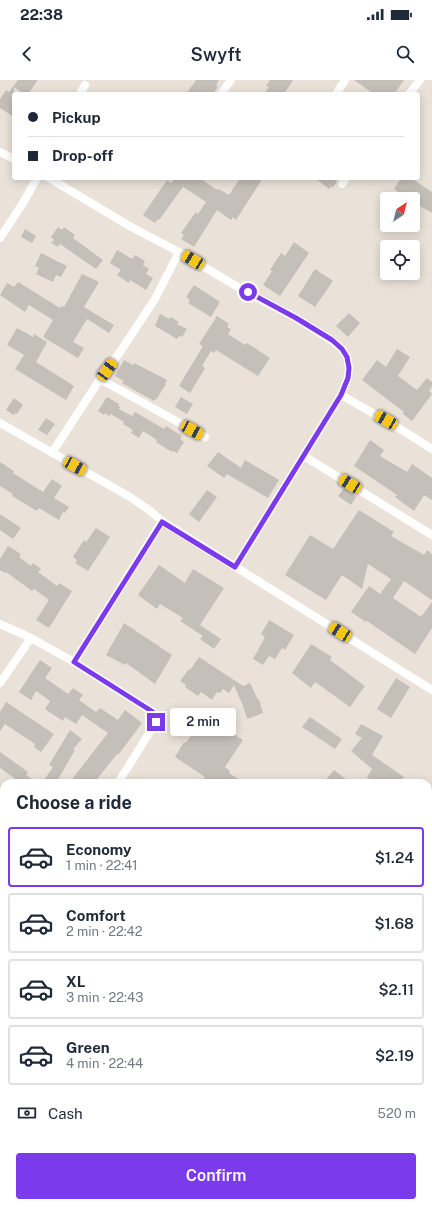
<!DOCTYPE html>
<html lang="en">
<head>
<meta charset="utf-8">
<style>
  :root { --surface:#fff; --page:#f6f6f7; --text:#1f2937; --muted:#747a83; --line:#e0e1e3; --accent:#7c3aed }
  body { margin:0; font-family:"Public Sans",sans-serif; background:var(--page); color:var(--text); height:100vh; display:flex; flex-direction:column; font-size:15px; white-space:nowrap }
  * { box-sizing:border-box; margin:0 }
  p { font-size:13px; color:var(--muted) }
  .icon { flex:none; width:22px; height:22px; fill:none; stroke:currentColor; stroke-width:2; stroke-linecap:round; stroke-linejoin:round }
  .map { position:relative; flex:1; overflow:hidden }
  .drawer { position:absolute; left:0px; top:699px; width:432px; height:428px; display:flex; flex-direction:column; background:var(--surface); border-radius:12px 12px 0 0; box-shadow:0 2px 10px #0003 }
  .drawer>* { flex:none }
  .top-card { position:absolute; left:12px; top:12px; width:408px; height:88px; border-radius:4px; box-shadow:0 2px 10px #0003; display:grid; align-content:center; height:88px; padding:0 16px; background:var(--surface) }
  .needle { width:26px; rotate:35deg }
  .buttons { position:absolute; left:380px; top:112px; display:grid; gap:8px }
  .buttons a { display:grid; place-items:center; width:40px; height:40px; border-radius:4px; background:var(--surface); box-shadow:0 2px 10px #0003; font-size:20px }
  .end { position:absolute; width:18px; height:18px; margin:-9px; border:5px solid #7c3aed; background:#fff; box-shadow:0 0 0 2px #fff }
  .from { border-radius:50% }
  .bubble { position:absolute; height:28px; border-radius:4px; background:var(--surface); box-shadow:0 2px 10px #0003; font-size:13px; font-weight:600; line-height:28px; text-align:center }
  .car { position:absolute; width:12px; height:24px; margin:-12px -6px; border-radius:5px; box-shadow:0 0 3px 1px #0007; background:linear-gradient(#f5c518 24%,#345 0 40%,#f5c518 0 76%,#345 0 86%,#f5c518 0) }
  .top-card b { display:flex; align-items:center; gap:14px; height:38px; font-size:15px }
  .top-card b+b { border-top:1px solid var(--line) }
  .top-card i { width:10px; height:10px; background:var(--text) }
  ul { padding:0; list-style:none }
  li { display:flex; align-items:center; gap:12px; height:60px; margin:0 8px 6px; padding:0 8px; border:2px solid var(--line); border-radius:4px }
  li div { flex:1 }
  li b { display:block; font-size:15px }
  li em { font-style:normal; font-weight:600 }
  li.selected { border-color:var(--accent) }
  li>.icon { width:36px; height:36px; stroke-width:1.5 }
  h2 { padding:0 16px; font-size:18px; line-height:48px }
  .pay { display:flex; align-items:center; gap:10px; height:44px; padding:0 16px; font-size:15px }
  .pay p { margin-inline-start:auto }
  .primary-button { display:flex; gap:8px; margin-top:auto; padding:8px 16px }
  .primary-button a { flex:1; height:46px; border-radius:4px; background:var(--accent); color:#fff; font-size:16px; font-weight:600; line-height:46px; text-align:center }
  .status { display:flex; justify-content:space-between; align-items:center; height:28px; padding:0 20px; background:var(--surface); direction:ltr }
  .status svg { height:11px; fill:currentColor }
  header { display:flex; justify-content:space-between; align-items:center; height:52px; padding:0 16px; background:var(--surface); font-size:18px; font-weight:600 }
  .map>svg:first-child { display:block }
</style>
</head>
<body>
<div class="status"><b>22:38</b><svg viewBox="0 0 49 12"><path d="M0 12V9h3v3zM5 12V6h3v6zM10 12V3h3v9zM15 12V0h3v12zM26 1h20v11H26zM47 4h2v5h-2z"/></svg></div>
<header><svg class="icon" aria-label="back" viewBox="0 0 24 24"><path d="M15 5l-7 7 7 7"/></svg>Swyft<svg class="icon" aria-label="search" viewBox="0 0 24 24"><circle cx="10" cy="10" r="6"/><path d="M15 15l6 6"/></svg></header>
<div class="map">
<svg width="432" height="1127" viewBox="0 0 432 1127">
  <rect width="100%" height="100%" fill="#eae2d9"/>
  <path fill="#c5bfb9" d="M18 0H38L28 14H24L14 7V37L0 28V19L6 10 9 12Z
    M196 0H219L216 5 218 6 213 14H186Z
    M270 0H293L284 14H264L269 7 266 6Z
    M354 0H404L394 14H374Z
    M175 98H200L214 108 218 110 219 109 229 115 240 98H263L236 140 233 137 231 140 217 130 194 167 181 159 184 155 181 153 196 132 198 134 206 122 183 107 159 140 158 139 155 143 143 135 167 100 171 103Z
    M315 98H332L337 102 332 108 331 106 329 109Z
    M401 98H411L432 112V133L413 122V119H409L394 109Z
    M58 147 62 150 64 147 75 155 73 158 103 180 96 189 60 164 58 167 51 163 54 160 51 157Z
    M25 149 36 156 32 163 21 157Z
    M294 162 309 173 280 216 263 205 272 191 270 190 281 173 285 176Z
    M117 170 132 179 135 175 145 181 143 185 149 189 146 194 153 198 146 210 130 200 129 203 117 195 121 190 110 183Z
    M41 173 67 186 61 197 56 195 53 202 36 194 39 188 35 186Z
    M315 189 333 201 315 227 298 216Z
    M82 194 99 202 84 227 114 245 109 253 87 239 73 262 84 268 78 278 43 257 53 240 29 225 25 232 0 215 7 203 14 207 18 202 60 228 61 226 64 227Z
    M194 205 220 222 211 237 188 223 190 220 186 217Z
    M349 233 360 243 348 257 336 246Z
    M160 234 169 239 171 237 179 242 177 244 187 249 182 257 179 256 177 259 155 246Z
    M217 236 229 244 227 247 231 249 228 254 245 265 247 263 270 278 258 296 216 270 214 273 211 271 202 286 205 288 190 313 179 306 203 266 199 264Z
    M17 248 33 257 34 254 47 262 36 282 74 306 66 320 15 289 24 275 7 265Z
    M397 269 410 277 398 296 417 310 427 298 432 302V306L429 311 432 314 412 341 403 334 404 332 362 300 377 280 386 287Z
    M124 280 133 285 134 283 167 300 165 304H166L156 320 155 319 154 321 134 310 122 303 124 301 115 296Z
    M107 317 119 324 118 326 121 327 119 329 132 336 135 332 164 349 166 346 182 356 180 359 184 362 177 373 173 371 172 372 156 362 157 360 143 351 139 358 131 353 133 350 123 344 124 342 111 334 109 336 105 333 104 335 98 331Z
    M181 317 193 324 187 334 175 327Z
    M14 318 23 325 17 334 15 333 14 335 6 330Z
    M46 338 55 344 47 355 38 350Z
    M370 360 384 370 380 376 407 392 412 384 432 398V420L424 415 414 431 395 417 397 415 354 386Z
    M218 372 241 388 245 380 279 400 268 418 227 394 224 398 207 386Z
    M0 382 14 391 13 393 43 412 52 399 62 406 54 418 69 427 65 433 63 432 59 440 39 428 37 431 12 416 13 414 0 406Z
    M344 408 356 417 351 425 338 416Z
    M207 410 217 417 199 442 189 434Z
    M359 430 394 452 391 456 424 475 427 470 432 474V520L404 501 393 518 421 537 432 522V548L415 574 367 541 366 542 351 532 369 506 380 514 391 499 368 484 362 509 342 495 326 520 285 495 310 455 333 469Z
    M0 434 21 448 13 459 0 450Z
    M96 448 110 457 88 491 75 483 77 480 73 477 84 460 86 462Z
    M8 466 21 474 19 477 31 486 33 483 41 489 38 492 57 506 59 503 72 511 49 548 36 540 49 520 34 509 32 511 6 492 5 493 0 490V479Z
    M159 485 185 503 193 489 224 508 200 545 221 559 214 569 200 559 203 556 180 541 183 538 160 524 157 529 138 515Z
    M269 540 294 555 285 570 282 568 275 579 269 576 263 585 253 579 265 557 261 554Z
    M124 543 172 575 155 604 126 583 125 585 106 575Z
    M311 564 332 577 330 580 365 606 350 627 315 602 311 608 292 593Z
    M199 577 243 606 250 603 258 620 259 619 263 633 247 639 243 626 234 605 229 613 223 609 220 613 217 612 212 620 201 612 198 616 185 607 186 605 180 601 189 589 190 590Z
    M40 580 52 588 45 598 68 614 73 608 83 615 79 620 96 632 100 628 118 640 125 630 142 643 118 675 117 674 94 703H69L108 653 82 635 76 644 65 637 63 641 45 629 50 621 36 611 31 620 19 612Z
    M396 598 410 607 391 638 377 629Z
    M6 622 54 654 41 672 34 667 35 664 5 644 0 651V632Z
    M205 635 243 660 225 687 230 691 229 693 244 703H201L205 697 175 677 184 662 186 663Z
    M310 637 342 659 335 669 302 647Z
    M361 644 383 656 372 675 404 697 400 703H375L367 697 372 689 351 671 362 658 355 654Z
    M70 650 82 659 73 669 75 670 56 703H42L53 687 49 685Z
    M0 672 28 692 26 695 37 703H21L0 688Z
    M334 690 351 703H323Z"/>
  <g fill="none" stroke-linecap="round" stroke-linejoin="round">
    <path stroke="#fff" stroke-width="8" d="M80 14 85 5
      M221 14 231 0
      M336 14 345 0
      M409 14 420 0
      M0 72 14 79
      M49 98 133 148 179 172 248 213 296 238 331 260 342 269 347 277 349 288 348 298 341 315 235 487
      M342 104 346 98
      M0 158 23 123 37 98
      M100 299 205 357
      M341 315 397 347 432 369
      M0 343 130 417 149 430 162 441 432 610
      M52 373 100 299 120 272 155 219 179 172
      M304 376 432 455
      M0 544 31 558
      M74 582 162 441
      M0 603 31 558 74 582 153 632 157 637 156 642 118 703
      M428 800 432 802
      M428 839 432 833
      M0 891 4 885
      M0 1009 4 1011
      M428 1072 432 1074
      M186 1123 192 1127
      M57 1127 61 1123
      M244 1127 246 1123"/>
  </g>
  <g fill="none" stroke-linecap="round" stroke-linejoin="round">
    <path stroke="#7c3aed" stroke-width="5" d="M156 642V637L153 632 74 582 162 442 235 487 341 315 348 298 349 288 347 277 342 269 332 260 296 238 248 212"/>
  </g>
</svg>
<div class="buttons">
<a><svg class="needle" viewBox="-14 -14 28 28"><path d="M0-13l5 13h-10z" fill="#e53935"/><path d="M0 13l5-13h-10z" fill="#747a83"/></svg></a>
<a><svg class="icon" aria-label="locate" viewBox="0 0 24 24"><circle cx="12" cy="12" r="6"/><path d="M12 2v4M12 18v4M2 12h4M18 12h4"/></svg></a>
</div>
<i class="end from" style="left:248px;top:212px"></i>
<i class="end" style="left:156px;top:642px"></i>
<div class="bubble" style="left:170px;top:628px;width:66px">2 min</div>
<i class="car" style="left:193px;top:180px;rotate:301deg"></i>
<i class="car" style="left:107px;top:290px;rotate:36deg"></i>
<i class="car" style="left:386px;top:340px;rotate:300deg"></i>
<i class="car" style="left:192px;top:350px;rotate:119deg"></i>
<i class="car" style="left:75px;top:386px;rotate:119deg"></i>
<i class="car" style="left:350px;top:404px;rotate:301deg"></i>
<i class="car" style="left:340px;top:552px;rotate:302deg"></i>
<div class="top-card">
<b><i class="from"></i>Pickup</b>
<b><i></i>Drop-off</b>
</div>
<section class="drawer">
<h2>Choose a ride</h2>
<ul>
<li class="selected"><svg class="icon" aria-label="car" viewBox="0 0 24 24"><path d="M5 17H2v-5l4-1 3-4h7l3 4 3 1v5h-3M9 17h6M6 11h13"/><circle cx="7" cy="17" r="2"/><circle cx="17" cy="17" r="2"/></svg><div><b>Economy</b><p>1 min · 22:41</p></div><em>$1.24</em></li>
<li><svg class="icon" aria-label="car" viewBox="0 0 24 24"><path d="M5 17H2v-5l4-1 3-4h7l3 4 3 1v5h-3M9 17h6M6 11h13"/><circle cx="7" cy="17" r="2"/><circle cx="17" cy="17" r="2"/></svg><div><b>Comfort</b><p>2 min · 22:42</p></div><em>$1.68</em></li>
<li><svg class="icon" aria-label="car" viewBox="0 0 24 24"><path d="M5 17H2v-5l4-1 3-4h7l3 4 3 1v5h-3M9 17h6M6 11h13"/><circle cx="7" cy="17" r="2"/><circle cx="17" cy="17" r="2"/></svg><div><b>XL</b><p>3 min · 22:43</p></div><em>$2.11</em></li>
<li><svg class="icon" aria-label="car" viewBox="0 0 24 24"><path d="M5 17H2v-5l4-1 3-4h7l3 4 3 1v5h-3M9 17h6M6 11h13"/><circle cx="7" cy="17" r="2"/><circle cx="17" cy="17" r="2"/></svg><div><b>Green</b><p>4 min · 22:44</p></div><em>$2.19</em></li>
</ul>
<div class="pay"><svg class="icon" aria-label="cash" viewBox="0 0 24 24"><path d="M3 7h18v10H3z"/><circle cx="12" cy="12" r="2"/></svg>Cash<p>520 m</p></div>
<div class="primary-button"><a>Confirm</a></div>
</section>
</div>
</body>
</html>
